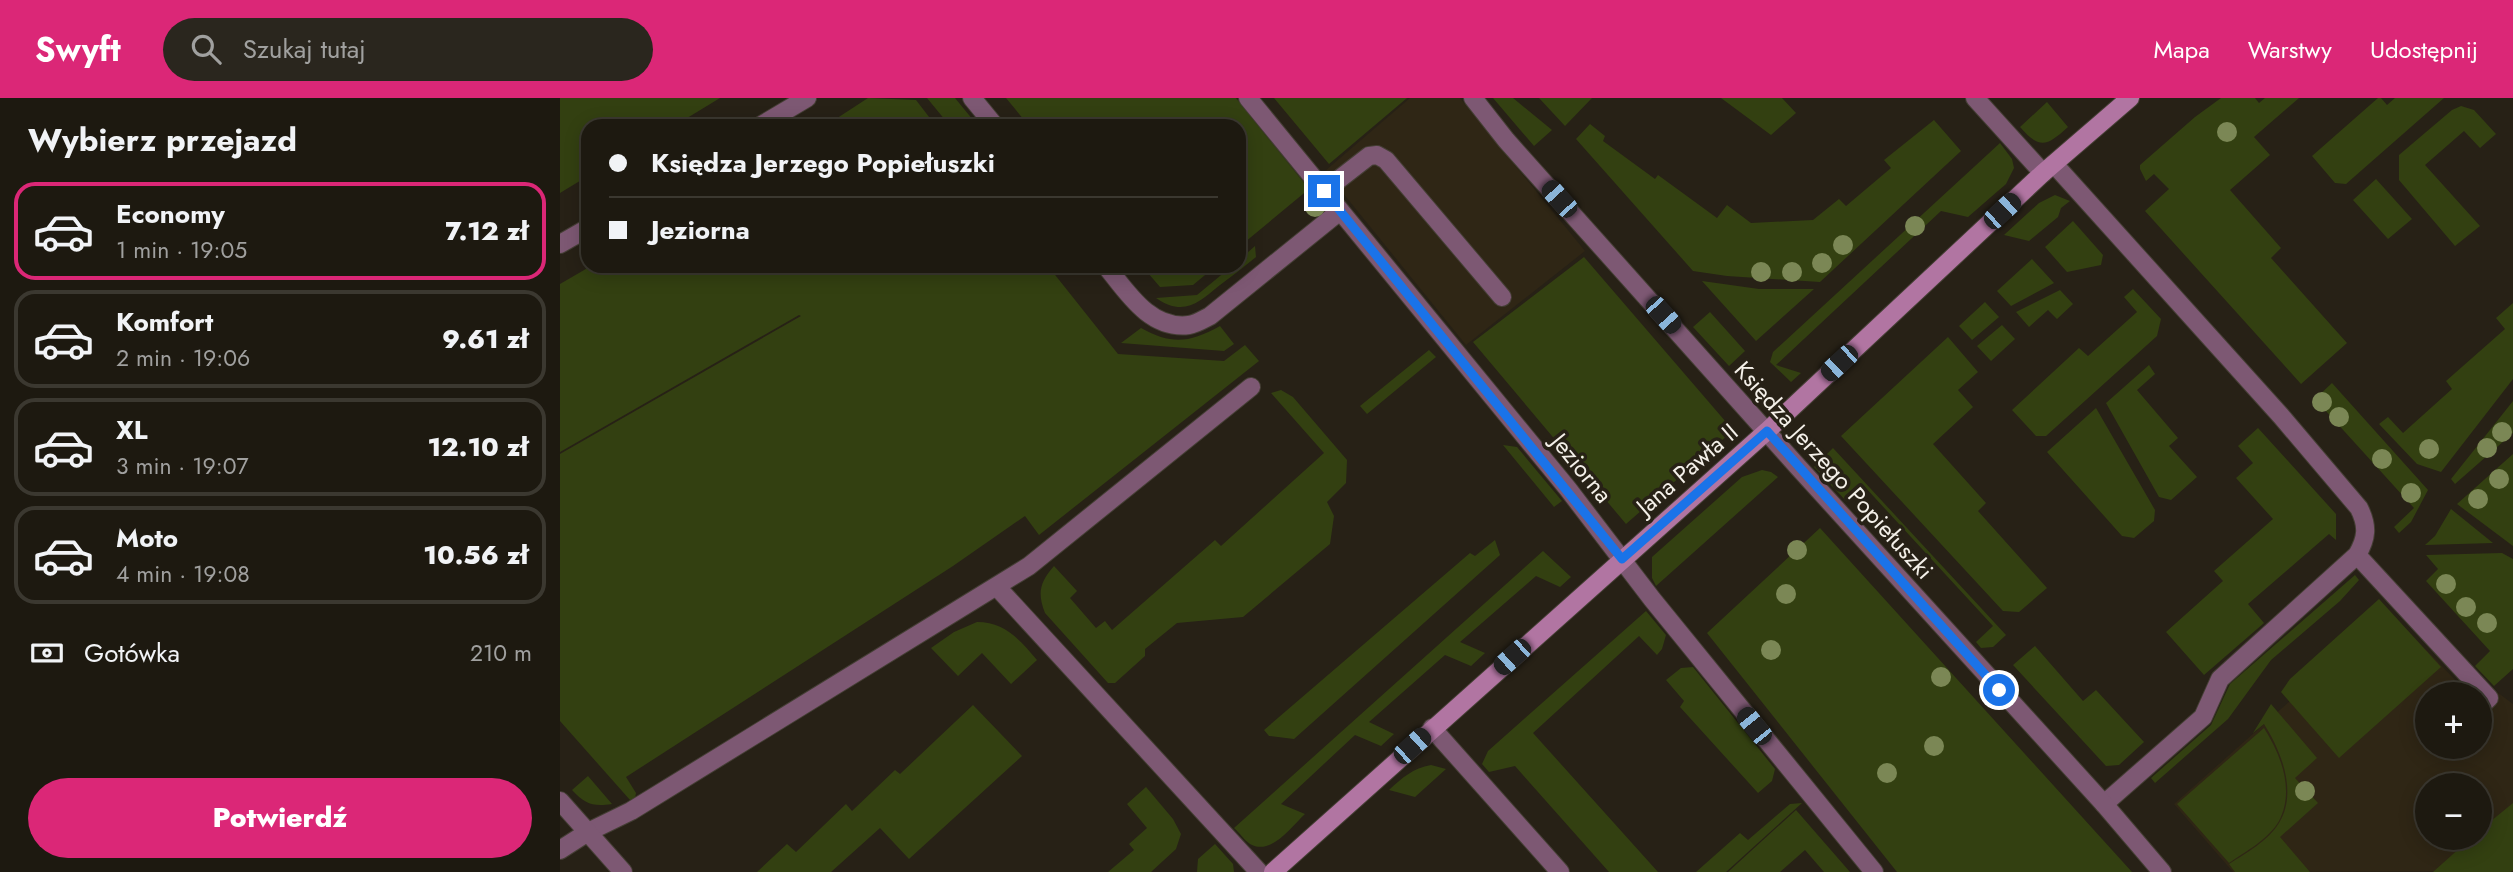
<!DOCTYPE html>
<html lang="pl">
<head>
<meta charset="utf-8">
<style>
  :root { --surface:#1d1910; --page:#2a261e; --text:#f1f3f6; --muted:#a0a09f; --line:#3b3830; --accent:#db2777 }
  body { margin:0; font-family:Jost,sans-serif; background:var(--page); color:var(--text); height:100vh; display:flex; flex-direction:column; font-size:26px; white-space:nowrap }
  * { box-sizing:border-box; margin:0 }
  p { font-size:23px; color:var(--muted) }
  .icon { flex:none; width:38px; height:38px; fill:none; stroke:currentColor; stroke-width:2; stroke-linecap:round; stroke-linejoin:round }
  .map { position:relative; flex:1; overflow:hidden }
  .sheet { display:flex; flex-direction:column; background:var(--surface); width:560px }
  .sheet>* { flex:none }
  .guide { position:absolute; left:21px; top:21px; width:665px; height:154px; border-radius:21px; box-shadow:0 4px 18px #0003,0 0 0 2px var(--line); display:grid; align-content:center; height:154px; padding:0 28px; background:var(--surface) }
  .buttons { position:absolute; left:1855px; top:584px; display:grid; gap:14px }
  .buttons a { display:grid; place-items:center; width:77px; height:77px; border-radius:50%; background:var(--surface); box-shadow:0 4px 18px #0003,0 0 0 2px var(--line); font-size:35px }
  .end { position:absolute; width:32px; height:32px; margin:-16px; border:9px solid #1a73e8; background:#fff; box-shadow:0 0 0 4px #fff }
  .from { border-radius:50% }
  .car { position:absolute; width:21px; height:42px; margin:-21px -10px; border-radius:9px; box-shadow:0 0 5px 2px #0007; background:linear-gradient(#222 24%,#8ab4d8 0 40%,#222 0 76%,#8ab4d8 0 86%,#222 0) }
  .guide b { display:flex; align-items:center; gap:24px; height:66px; font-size:26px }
  .guide b+b { border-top:2px solid var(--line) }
  .guide i { width:18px; height:18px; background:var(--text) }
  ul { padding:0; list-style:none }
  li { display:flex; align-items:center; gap:21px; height:98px; margin:0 14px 10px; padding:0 14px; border:4px solid var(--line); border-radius:21px }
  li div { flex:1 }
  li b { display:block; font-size:26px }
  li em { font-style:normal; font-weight:800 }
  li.on { border-color:var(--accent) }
  li>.icon { width:63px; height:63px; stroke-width:1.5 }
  h2 { padding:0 28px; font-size:32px; line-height:84px }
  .pay { display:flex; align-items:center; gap:18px; height:77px; padding:0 28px; font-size:26px }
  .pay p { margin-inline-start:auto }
  .primary-button { display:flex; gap:14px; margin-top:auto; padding:14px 28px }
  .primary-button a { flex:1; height:80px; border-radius:42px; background:var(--accent); color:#fff; font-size:28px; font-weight:800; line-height:80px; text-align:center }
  header { display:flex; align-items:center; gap:42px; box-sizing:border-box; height:98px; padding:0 35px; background:var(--accent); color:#fff }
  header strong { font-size:33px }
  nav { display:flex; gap:38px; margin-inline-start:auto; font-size:24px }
  .search { width:490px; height:63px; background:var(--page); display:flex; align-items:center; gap:18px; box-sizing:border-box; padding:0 24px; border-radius:38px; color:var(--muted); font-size:26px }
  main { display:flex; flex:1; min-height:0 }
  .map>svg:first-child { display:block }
</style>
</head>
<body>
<header>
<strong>Swyft</strong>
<div class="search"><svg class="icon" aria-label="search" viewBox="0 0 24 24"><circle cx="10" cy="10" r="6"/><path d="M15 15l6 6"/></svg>Szukaj tutaj</div>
<nav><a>Mapa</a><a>Warstwy</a><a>Udostępnij</a></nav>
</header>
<main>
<section class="sheet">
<h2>Wybierz przejazd</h2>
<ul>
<li class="on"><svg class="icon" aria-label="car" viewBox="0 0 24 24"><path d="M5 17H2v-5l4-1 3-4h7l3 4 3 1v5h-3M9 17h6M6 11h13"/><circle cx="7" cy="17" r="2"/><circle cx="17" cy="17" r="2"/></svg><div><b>Economy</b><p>1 min · 19:05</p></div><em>7.12 zł</em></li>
<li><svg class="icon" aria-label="car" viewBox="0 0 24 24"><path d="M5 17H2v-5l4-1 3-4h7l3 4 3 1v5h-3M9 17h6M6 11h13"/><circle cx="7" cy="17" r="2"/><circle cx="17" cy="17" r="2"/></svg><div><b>Komfort</b><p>2 min · 19:06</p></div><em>9.61 zł</em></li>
<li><svg class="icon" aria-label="car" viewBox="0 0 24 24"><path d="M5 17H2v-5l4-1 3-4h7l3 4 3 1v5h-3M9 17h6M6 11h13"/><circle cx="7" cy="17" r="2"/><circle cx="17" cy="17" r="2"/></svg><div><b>XL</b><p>3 min · 19:07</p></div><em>12.10 zł</em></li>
<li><svg class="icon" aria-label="car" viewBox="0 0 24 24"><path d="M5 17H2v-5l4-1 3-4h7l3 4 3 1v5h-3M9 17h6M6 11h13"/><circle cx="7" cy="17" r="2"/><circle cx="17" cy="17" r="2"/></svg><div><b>Moto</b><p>4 min · 19:08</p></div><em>10.56 zł</em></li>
</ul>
<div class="pay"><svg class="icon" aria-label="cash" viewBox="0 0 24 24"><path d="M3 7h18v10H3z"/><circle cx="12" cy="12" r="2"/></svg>Gotówka<p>210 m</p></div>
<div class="primary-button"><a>Potwierdź</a></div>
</section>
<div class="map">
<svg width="1953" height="774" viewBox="0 0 1953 774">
  <rect width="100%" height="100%" fill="#272116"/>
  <path fill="#2f2615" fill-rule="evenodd" d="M850 0H900L1025 153 906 247 765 73Z
    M1830 514 1900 587 1916 573 1933 591 1953 606V773L1673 774 1614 706ZM1867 597H1920V649H1867ZM1867 688H1920V740H1867Z"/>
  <path fill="#334011" d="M0 0H160L114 28H28V78L0 95Z
    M308 0 356 2 376 28H265Z
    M367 0H395L418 28H390Z
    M446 0H676L749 91 679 149V28H469Z
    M714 0H847L769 66Z
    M933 0H953L992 32 974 48Z
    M979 0H1032L1005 28Z
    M1161 0H1222L1236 15 1211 37Z
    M1661 0H1695L1699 5 1705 0H1739L1694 39 1710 57 1670 92 1721 150 1711 160 1787 245 1741 286 1585 113 1609 91 1594 76 1586 83 1580 71V67L1635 19Z
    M1818 0H1821L1827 7 1835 0H1884L1786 86 1775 85 1752 58Z
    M1487 4 1508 29C1487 48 1480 52 1460 29Z
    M1901 8 1914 12 1936 36 1920 50 1904 33 1865 67 1920 128 1895 148 1839 82V57L1892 12Z
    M1374 22 1401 53 1260 184 1167 178 1133 173 1016 41 1030 26 1045 38 1043 43 1095 81 1098 77 1157 120 1167 107 1191 125 1253 122 1279 101 1286 108 1331 70 1324 62Z
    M1440 45 1452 61 1454 70 1446 86 1408 119 1381 113 1216 267 1241 275 1231 284 1210 264 1213 254Z
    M1816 81 1852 121 1828 141 1793 102Z
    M1495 97 1510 103 1501 110 1498 119 1469 143 1444 137 1479 105Z
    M1513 123 1543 157 1541 167 1507 174 1485 149Z
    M695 148 696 159C684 169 672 178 660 187 638 205 624 219 596 200L637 197 672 168H679V162Z
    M1024 159 1166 324 1168 337 1066 426 913 244Z
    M1472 161 1494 185 1451 208 1437 193Z
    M31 168H488L558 256 664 263 685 247 699 263 479 437 465 418 393 468 66 679 76 695 75 700 70 702 0 623V356L241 218 239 217 0 354V186Z
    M582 168H656L633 187 600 189Z
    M1142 183 1199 191H1254L1196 243Z
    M1573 191 1601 221 1597 238 1486 338H1476L1452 312 1519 250 1528 258 1577 214 1564 199Z
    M1500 192 1513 206 1497 221 1488 212 1469 229 1456 214Z
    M1425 204 1439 219 1412 242 1399 228Z
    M1953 205V281L1881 374 1857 366 1819 326 1828 319 1843 335 1892 291 1886 283 1945 231 1936 220Z
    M1150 214 1185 253 1169 268 1133 229Z
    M1442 227 1455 241 1431 263 1417 248Z
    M660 228 674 246 664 253 561 245 581 230C612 247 629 245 660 228Z
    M1388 239 1418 274 1398 292 1413 309 1373 346 1426 405 1418 413 1487 490 1459 514 1443 513 1281 338Z
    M869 252 876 259 807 316 800 308Z
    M1589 267 1595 276 1577 292 1618 340 1609 348 1637 379 1611 402 1599 399 1546 305Z
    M1772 285 1868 392 1851 424 1839 435 1834 429 1854 410 1755 301Z
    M721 292 733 299 787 362 786 385 767 404 774 418 770 446 683 519 617 525 585 551V558L555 585H548L485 515C477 495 480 484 494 468L517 493 510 500 536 530 545 523 552 532 655 442 661 448 764 355 711 295Z
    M1953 303V335L1895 386 1891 381Z
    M1536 310 1595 412 1594 423 1574 440 1562 438 1487 354Z
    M1698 330 1776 416V442L1769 436 1688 506 1704 525 1644 577 1606 534 1663 483 1654 473 1713 421 1676 380 1693 365 1678 348Z
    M943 347 957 349 1002 403 994 409Z
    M1273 350 1446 537 1433 549 1421 550 1416 544 1433 528 1304 388 1287 404 1254 369Z
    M1953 356V448L1897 406Z
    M1202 372 1211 374 1218 379 1096 488 1092 480V459L1182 379Z
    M1891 411 1933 445 1865 447 1875 438Z
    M1260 430 1572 774H1337L1147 535Z
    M935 442 940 457 734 641 709 638 704 632 910 455 915 458Z
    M983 453 1011 479 1000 489 976 478 900 544 925 555 911 568 885 557 809 624 834 636 821 648 795 637 721 706 745 716C731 729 711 758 690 746 684 742 679 734 674 730Z
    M1942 455 1953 461V571L1934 588 1915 568 1930 553 1866 483 1878 471 1866 457Z
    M1795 477 1799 482 1780 503 1711 562 1668 621 1595 685 1591 680 1651 627 1670 586Z
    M1819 501 1881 569 1779 660 1721 594 1730 581Z
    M1086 513 1106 537 1102 551 1097 557 1079 538 973 635 1098 774H1049L955 668 929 674 922 666 928 653Z
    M417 524C445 524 460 542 477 562L451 586 422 555 398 578 371 550 394 534Z
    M1475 548 1523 603 1536 592 1584 644 1559 667 1546 668 1453 567Z
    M1133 569 1215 671 1212 683 1198 695 1120 609 1124 603 1106 582 1121 570Z
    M1711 606 1757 660 1735 680 1758 705 1720 739 1750 774H1675L1669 766C1686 755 1708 743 1719 725 1738 694 1721 653 1704 626L1693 635Z
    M413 607 462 658 349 761 320 730 271 774H197L227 746 236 754 286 706 292 713 335 672 340 676Z
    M1704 630C1721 657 1735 692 1719 723 1709 741 1685 754 1669 765L1617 706Z
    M871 667 886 671 855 699 829 692C842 680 853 670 871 667Z
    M28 678 52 706C33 709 25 706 12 692Z
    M586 689 613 721 621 736 616 751 591 774H548L574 752 569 746 587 730 567 706Z
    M1242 705 1166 774H1136L1180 735 1188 742 1230 706Z
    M1953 705V772L1951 774H1873L1911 740H1920V732Z
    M1236 712 1290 774H1264L1245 752 1220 774H1168Z
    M655 746 673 766 674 774H637L638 761Z"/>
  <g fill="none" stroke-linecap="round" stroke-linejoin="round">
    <g stroke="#443e34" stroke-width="20">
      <path id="lane" d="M1415 0 1483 75
        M1494 66 1721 318 1799 410C1808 428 1807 440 1797 457L1660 581 1643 619 1544 706
        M764 93 809 58 817 57 826 62 942 199
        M1797 457 1929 600 1920 609
        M437 489 699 774
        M28 734 71 713 469 468 691 289"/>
    </g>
    <g stroke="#443e34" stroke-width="20">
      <path id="street" d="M412 0 435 28
        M688 0 1008 391 1092 501 1314 774
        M913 0 946 42 1239 370 1544 706 1602 774
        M200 28 247 0
        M0 146 28 130
        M546 168C567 194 590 232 629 227 636 226 644 221 650 218L780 113
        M872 630 1000 774
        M0 703 63 774
        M0 752 28 734"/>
    </g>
    <g stroke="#443e34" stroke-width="20">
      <path id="secondary" d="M713 774 1207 333 1483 75 1570 0"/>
    </g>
    <use href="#lane" stroke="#7d5873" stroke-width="18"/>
    <use href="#street" stroke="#7d5873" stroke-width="18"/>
    <use href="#secondary" stroke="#b175a2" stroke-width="18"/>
  </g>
  <g fill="#7b8755">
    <circle cx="1667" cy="34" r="10"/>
    <circle cx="755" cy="109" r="10"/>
    <circle cx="1355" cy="128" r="10"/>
    <circle cx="1283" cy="147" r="10"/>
    <circle cx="1262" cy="165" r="10"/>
    <circle cx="1201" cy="174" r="10"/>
    <circle cx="1232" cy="174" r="10"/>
    <circle cx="1762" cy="304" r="10"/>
    <circle cx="1779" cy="319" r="10"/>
    <circle cx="1942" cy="334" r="10"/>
    <circle cx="1927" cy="350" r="10"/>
    <circle cx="1869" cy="351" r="10"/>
    <circle cx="1822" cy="361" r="10"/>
    <circle cx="1939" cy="381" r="10"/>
    <circle cx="1851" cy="395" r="10"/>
    <circle cx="1918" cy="401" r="10"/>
    <circle cx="1237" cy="452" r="10"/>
    <circle cx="1886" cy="486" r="10"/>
    <circle cx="1226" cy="496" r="10"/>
    <circle cx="1906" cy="509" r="10"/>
    <circle cx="1927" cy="525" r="10"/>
    <circle cx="1211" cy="552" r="10"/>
    <circle cx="1381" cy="579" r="10"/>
    <circle cx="1374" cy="648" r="10"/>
    <circle cx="1327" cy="675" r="10"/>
    <circle cx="1745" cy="693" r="10"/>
  </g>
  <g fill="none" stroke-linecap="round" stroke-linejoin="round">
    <path stroke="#1a73e8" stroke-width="9" d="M764 93 1062 461 1207 333 1439 592"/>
  </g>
  <g text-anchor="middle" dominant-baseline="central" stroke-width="7" stroke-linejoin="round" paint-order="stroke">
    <g font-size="24" fill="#f4f0e9" stroke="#272116">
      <text transform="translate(1022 370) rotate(51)">Jeziorna</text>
      <text transform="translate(1127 371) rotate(-41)">Jana Pawła II</text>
      <text transform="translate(1274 372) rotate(48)">Księdza Jerzego Popiełuszki</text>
    </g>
  </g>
</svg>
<div class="buttons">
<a>+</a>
<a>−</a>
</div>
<i class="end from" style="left:1439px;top:592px"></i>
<i class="end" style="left:764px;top:93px"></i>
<i class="car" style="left:999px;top:101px;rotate:318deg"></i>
<i class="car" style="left:1442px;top:113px;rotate:47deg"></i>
<i class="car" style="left:1103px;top:217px;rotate:138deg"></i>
<i class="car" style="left:1279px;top:265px;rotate:227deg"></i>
<i class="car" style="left:952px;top:559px;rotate:228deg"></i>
<i class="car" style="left:1194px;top:628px;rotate:321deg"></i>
<i class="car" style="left:852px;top:648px;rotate:48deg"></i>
<div class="guide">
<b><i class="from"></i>Księdza Jerzego Popiełuszki</b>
<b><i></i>Jeziorna</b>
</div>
</div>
</main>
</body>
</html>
